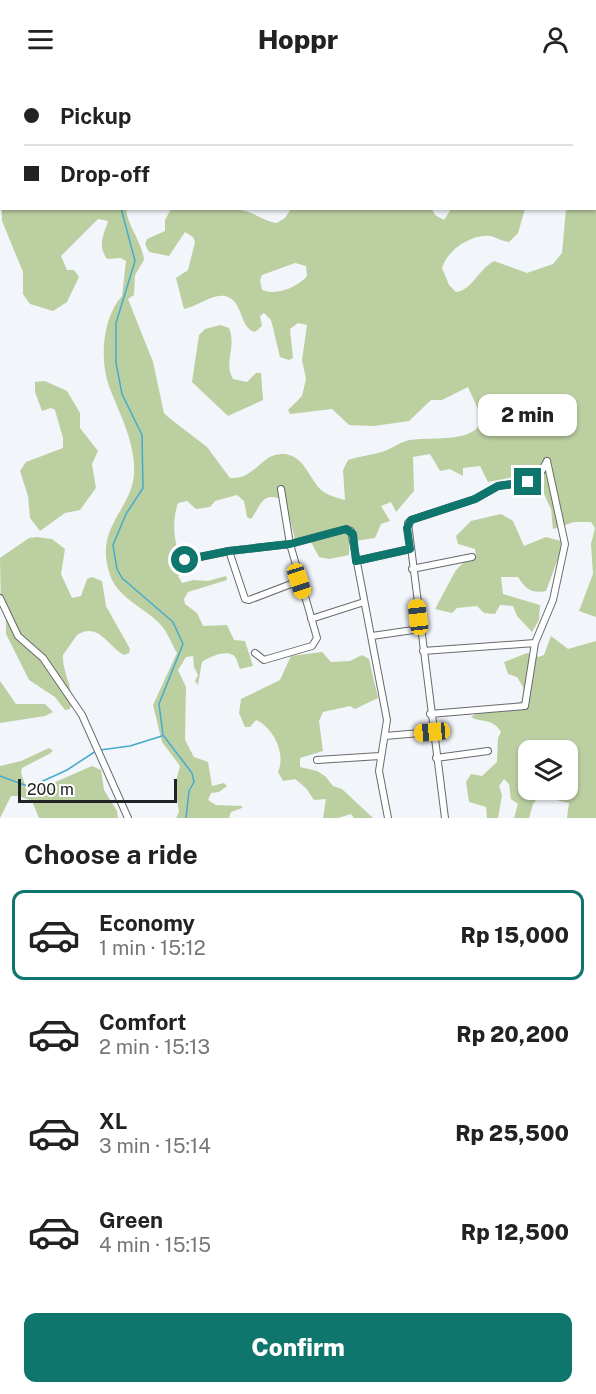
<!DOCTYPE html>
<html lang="en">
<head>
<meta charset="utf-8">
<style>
  :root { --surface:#fff; --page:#f2f2f2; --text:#222; --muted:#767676; --line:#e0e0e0; --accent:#0f766e }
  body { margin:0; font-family:"Public Sans",sans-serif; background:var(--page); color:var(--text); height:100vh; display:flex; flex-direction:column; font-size:22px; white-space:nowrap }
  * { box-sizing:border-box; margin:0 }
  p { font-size:20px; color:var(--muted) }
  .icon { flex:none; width:33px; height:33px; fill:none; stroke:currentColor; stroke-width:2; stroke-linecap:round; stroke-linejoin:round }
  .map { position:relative; height:740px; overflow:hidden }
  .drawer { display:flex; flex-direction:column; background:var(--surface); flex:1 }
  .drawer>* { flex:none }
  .guide { position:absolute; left:0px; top:0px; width:597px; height:132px; box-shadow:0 2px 4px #0004; display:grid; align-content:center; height:132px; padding:0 24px; background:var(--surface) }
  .tools { position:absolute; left:518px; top:662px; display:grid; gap:12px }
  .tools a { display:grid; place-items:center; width:60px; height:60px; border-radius:12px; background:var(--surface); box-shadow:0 2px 4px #0004; font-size:30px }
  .scale { position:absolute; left:18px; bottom:15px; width:159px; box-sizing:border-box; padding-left:6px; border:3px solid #222325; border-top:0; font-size:16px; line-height:21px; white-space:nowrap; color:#222325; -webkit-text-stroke:4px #fff; paint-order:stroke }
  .end { position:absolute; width:27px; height:27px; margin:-14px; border:8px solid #0f766e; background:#fff; box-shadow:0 0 0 3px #fff }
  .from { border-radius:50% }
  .bubble { position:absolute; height:42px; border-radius:12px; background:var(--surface); box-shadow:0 2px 4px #0004; font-size:20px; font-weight:800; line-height:42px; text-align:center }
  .car { position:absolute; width:18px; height:36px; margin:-18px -9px; border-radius:8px; box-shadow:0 0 4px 2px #0007; background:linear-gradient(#f5c518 24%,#345 0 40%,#f5c518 0 76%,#345 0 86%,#f5c518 0) }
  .guide b { display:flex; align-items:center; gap:21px; height:57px; font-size:22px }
  .guide b+b { border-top:2px solid var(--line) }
  .guide i { width:15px; height:15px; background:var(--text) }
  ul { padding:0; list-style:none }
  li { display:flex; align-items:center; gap:18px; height:90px; margin:0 12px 9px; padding:0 12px; border:3px solid transparent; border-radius:12px }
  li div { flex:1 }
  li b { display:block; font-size:22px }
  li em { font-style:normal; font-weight:800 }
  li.on { border-color:var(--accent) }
  li>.icon { width:54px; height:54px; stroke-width:1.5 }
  h2 { padding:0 24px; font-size:27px; line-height:72px }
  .primary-button { display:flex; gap:12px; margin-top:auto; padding:12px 24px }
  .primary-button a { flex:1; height:69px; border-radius:12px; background:var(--accent); color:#fff; font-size:24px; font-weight:800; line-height:69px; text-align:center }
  header { display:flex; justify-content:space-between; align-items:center; height:78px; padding:0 24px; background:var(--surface); font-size:27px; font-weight:800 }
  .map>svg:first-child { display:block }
</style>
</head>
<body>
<header><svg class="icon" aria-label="menu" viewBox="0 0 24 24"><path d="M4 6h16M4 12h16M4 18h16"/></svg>Hoppr<svg class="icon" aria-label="person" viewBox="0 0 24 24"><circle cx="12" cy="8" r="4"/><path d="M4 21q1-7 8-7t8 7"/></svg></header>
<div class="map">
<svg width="596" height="740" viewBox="0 0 596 740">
  <rect width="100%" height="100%" fill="#f2f5f9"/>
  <path fill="#bccfa1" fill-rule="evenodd" d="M547 0H596V539L579 533 593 496 591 466 595 450 591 444H574L553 451 551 431 539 405 529 396 488 404 480 388 463 390V398L450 391 440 393 430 376 413 379 414 413 396 434 391 424 381 428 390 443 381 446 375 460 349 464V477L329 481 319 479 311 464 295 461 285 423C262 411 261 428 251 441L247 439 244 423 237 417 215 423 210 429 196 431 187 423 178 425C170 449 176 470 184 494L178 498 182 505 193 502 208 503 226 498 227 502 188 514 184 521 185 526 197 535 203 548 227 547 234 562 245 563 253 588 240 591C238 587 237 579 233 577 225 572 209 579 202 584L198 607 195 603 198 597 194 589 193 578 186 579 178 592 186 609 185 662 194 679 208 684 212 708 224 705 227 708 219 714 211 715 208 722 216 727 242 728V730L231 734 229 740H176L179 734 175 707 180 688 162 664 153 627 177 575C171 565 167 552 158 544 142 528 118 520 110 497 92 445 138 431 134 386 132 357 119 335 109 308 99 280 103 239 122 218L126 183 121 180 107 181C97 166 104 157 108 143L98 141 61 178 67 192H74L79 199 67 224 53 233 30 226 23 216V194L2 143 0 61 2 130 126 131C128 149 142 164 144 182L135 197 134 217 128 221 153 284 164 335 168 339 207 369 230 400C256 402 261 374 284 376 304 378 308 398 320 411 326 417 337 420 345 422L343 392 348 382C360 378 373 377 385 373 392 370 399 365 406 363 427 357 477 368 482 340L468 309 442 322H431L409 343 374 348 349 347 332 331 290 336 288 332 302 318 306 301 302 282 307 247 298 245 290 251 293 280 289 282 280 279 271 242 264 235 260 238 262 248 255 254C240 250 243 227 230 220 216 212 198 229 184 231L176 200 188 192 195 164 193 159 185 154 169 178 149 174 145 166 147 161 165 153V142L171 131 240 132C254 134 263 143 277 145L285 140 291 131H432L435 137 444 142 451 131H525L518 155 509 164C502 163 497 160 491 158 472 155 447 172 442 190L449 207 456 214C471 213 478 192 494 183L527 195 553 186 562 175 566 131 596 130V2ZM295 185 306 188 307 198C298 209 276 218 262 212L260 202 262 197Z
    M220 247 229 250C237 270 223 285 233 301L247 304 256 295H261L263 322 228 338 192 304 199 257 205 251Z
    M45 303 67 313 70 318 80 335V350L98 373 92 386 96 410 80 432 65 435 40 453 30 440 28 418 20 393 26 384 63 370V360L55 332 51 330 42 333 35 314V304Z
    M501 436 513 443 524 468 546 459 561 463 560 475 546 513C531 516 526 511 518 499H501L503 516 540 527 539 542 532 554 517 538 513 528 500 527 495 536 484 535 477 528 457 530 452 535 435 531 456 492 465 483 476 479 475 471 458 466 456 458 471 443Z
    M37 459 52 461 65 471 61 496 72 520 81 518 87 501 92 499 102 503 106 528 130 571 129 575 124 577C109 569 98 543 77 557L63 577C62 597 76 611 70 631L65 632 55 619 29 602 6 556V543L1 528 0 480 29 460Z
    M551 558 568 571 596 563V740H567L569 725 556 722 554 713 545 711 533 726 529 740H514L518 726 511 721 509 706 504 701 499 708 502 717 498 740H487L486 729 469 724 466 704 471 696 482 698 497 684 498 660 501 654C492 639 480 645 471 639 487 629 510 631 525 621L523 609 517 599 508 596 504 584 527 575 539 579 544 577ZM528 672H567V711H528Z
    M322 574 331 584 350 583 362 577 369 581 378 620 355 631 350 628 323 634 319 643 323 673 300 680V689L317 693 325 698 333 708 342 711 373 740H354L351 736 338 740H323L326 721 314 722 306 710 295 701 283 703 278 694C286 676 274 650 256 642L250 649H245L239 635 241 621 280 602 291 578Z
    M0 603 16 626H45L53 634 45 638 0 645Z
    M49 670 53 673 49 676 22 690 21 695 27 713 51 706 92 688 101 692 104 712 117 733 118 740H39L32 723 19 718H11L0 740V688L21 683Z"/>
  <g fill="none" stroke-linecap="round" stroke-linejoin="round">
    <path stroke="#45abce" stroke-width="1.5" d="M129 0 130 2
      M121 130 135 183 116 245V285L122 316 142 357 143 410 126 436 113 467 117 491 122 500 173 544 183 566 159 626 163 657 192 695 194 704 189 713 186 740
      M100 672 130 668 162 658
      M0 698 30 709 67 692 96 673"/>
    <g stroke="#686a6e" stroke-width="8">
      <path id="minor" d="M229 473 245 521 249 522 299 503
        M185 482 229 473 290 466 346 451 351 453 387 642 379 693 388 740
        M356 483 410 471
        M412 491 472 479
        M0 520 18 558 43 580 82 637 128 740
        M311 541 364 524
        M372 558 420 551
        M423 573 535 565
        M255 575 264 582 312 568 317 560 290 466 281 411
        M430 636 525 628 535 565 553 522 565 466 547 383
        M385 658 432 654
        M436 680 488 673
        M317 682 380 678
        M445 740 408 445 411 442 475 421 498 408 527 404 541 394 547 383"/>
    </g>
    <use href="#minor" stroke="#fff" stroke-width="6"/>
  </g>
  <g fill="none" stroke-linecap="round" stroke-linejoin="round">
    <path stroke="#0f766e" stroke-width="8" d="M185 482 229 473 290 466 346 451 353 456 356 483 410 471 407 450 411 442 475 421 498 408 528 404"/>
  </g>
</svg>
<div class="tools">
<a><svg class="icon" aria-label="layers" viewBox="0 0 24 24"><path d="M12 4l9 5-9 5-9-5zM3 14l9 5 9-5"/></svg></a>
</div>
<div class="scale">200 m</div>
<i class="end from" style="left:185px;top:482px"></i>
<i class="end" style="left:528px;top:404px"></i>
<div class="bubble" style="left:478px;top:316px;width:99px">2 min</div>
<i class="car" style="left:299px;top:503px;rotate:162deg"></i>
<i class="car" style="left:418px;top:539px;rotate:353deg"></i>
<i class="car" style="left:432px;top:654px;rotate:265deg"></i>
<div class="guide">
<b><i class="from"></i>Pickup</b>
<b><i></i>Drop-off</b>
</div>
</div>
<section class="drawer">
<h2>Choose a ride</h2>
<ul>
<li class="on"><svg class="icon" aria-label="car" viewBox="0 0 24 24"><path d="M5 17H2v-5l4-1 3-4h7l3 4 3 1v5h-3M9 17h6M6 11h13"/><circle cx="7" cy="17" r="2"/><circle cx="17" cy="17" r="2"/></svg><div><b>Economy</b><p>1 min · 15:12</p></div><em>Rp 15,000</em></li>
<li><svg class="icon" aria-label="car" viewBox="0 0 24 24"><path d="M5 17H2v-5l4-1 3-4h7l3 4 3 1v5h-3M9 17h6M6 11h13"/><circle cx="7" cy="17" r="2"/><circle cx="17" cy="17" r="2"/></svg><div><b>Comfort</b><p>2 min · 15:13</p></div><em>Rp 20,200</em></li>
<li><svg class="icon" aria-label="car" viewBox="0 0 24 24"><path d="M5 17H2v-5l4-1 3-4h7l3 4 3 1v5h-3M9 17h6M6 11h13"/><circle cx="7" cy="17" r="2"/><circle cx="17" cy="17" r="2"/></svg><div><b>XL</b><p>3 min · 15:14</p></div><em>Rp 25,500</em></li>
<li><svg class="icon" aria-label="car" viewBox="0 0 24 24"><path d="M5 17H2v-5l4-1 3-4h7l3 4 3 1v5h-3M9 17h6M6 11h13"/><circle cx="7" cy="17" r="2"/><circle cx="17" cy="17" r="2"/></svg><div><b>Green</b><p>4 min · 15:15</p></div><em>Rp 12,500</em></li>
</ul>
<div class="primary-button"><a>Confirm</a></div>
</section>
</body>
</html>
